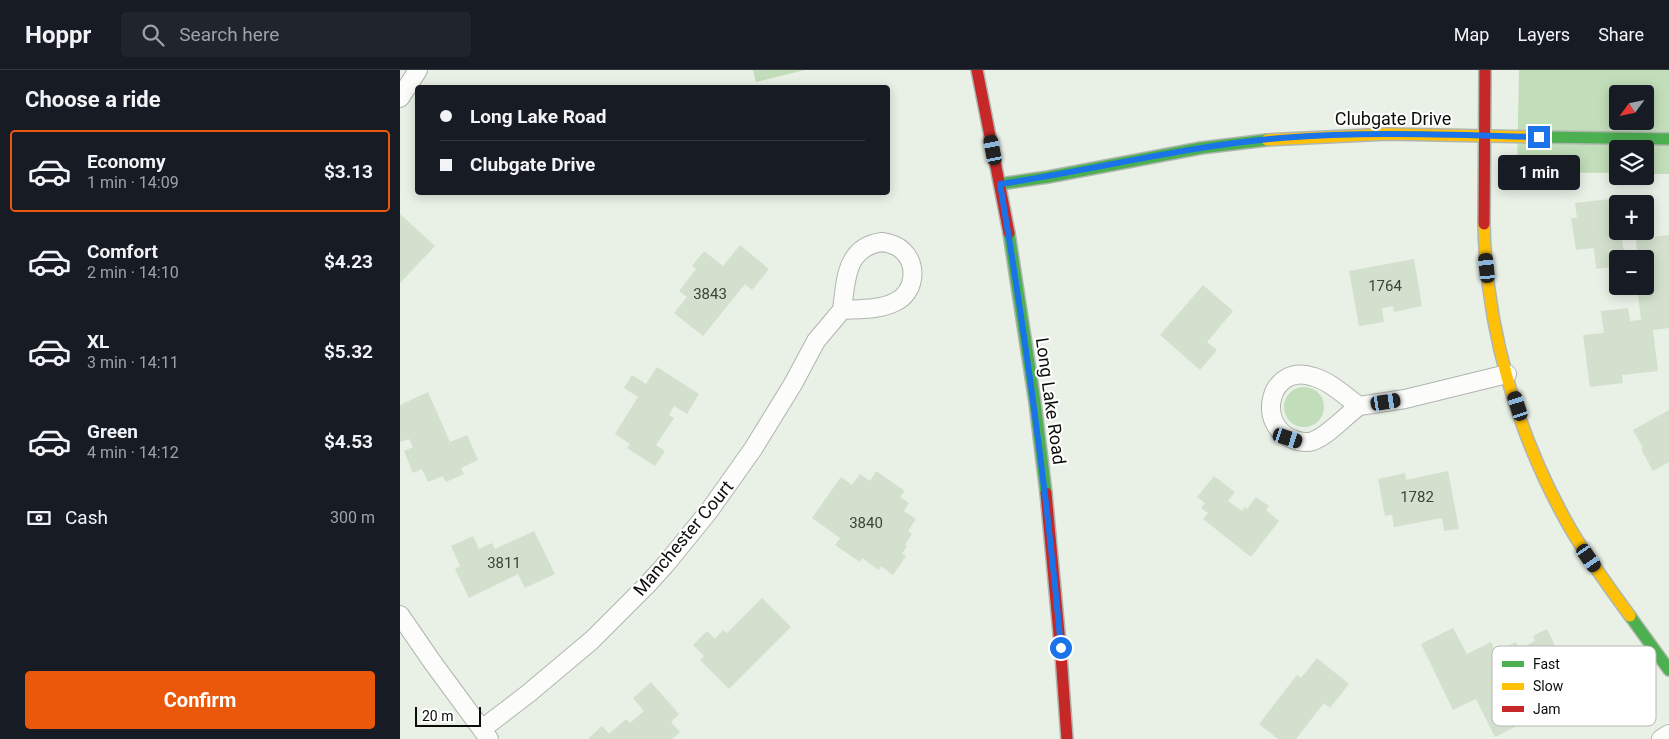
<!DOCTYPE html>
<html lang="en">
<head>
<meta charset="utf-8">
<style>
  :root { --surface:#171b24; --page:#20242c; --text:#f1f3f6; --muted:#9ea1a6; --line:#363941; --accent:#ea580c }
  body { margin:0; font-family:Roboto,sans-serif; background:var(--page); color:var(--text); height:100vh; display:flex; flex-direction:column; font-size:19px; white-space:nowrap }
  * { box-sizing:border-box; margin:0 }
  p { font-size:16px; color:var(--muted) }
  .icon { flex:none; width:28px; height:28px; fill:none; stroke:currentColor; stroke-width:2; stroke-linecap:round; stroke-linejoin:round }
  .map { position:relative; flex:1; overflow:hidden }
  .side { display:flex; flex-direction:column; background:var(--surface); width:400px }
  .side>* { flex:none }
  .hud { position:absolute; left:15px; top:15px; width:475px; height:110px; border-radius:5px; box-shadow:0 2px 12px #0003; display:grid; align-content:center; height:110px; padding:0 25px; background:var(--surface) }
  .needle { width:32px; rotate:237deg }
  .buttons { position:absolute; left:1209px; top:15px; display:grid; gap:10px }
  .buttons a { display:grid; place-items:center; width:45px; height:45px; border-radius:5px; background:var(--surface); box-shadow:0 2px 12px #0003; font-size:25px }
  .scale { position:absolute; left:15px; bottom:12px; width:66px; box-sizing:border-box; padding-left:5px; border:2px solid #0a0e09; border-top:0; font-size:14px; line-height:18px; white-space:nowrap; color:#0a0e09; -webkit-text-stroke:4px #fff; paint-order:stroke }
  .end { position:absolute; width:22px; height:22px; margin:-11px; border:6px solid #1a73e8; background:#fff; box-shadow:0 0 0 2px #fff }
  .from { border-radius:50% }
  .bubble { position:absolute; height:35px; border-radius:5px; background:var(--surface); box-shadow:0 2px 12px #0003; font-size:16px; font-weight:700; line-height:35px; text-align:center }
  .car { position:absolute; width:15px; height:30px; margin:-15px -8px; border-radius:6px; box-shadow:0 0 4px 1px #0007; background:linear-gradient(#222 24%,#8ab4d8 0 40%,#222 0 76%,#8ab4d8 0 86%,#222 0) }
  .hud b { display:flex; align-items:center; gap:18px; height:48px; font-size:19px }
  .hud b+b { border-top:1px solid var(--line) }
  .hud i { width:12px; height:12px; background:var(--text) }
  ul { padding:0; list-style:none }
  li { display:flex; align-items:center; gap:15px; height:82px; margin:0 10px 8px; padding:0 15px; border:2px solid transparent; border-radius:5px }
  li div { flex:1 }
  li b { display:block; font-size:19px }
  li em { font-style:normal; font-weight:700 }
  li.on { border-color:var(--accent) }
  li>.icon { width:45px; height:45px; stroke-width:1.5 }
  h2 { padding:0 25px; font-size:22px; line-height:60px }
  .pay { display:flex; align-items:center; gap:12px; height:55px; padding:0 25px; font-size:19px }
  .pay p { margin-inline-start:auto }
  .button { display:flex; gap:10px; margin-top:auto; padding:10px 25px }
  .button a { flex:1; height:58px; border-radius:5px; background:var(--accent); color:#fff; font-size:20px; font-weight:700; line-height:58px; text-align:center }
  header { display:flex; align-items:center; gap:30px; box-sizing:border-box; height:70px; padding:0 25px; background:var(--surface); border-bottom:1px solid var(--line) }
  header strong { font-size:24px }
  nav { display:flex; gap:28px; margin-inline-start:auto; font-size:18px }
  .search { width:350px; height:45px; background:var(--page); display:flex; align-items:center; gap:12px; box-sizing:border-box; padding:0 18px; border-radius:5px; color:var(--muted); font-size:19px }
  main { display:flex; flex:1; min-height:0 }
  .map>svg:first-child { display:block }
</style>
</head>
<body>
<header>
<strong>Hoppr</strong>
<div class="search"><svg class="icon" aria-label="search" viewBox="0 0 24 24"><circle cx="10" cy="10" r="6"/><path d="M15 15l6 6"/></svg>Search here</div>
<nav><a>Map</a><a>Layers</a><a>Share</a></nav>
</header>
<main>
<section class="side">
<h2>Choose a ride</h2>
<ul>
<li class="on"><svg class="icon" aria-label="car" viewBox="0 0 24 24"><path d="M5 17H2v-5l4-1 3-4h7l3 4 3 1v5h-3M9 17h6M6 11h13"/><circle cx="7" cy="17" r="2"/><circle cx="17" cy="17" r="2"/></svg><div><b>Economy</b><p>1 min · 14:09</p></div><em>$3.13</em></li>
<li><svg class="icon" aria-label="car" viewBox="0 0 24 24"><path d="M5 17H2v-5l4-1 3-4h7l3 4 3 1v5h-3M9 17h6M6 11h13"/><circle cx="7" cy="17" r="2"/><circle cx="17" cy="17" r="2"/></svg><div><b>Comfort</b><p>2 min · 14:10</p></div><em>$4.23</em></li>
<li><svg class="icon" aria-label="car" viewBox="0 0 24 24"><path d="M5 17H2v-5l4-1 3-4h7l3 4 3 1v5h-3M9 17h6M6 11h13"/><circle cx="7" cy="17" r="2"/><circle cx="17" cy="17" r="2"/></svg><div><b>XL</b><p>3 min · 14:11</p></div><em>$5.32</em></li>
<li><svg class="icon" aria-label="car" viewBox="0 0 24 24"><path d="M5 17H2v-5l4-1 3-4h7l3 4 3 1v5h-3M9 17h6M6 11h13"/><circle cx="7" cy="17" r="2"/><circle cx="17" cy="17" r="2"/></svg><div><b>Green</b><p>4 min · 14:12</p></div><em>$4.53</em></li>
</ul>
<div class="pay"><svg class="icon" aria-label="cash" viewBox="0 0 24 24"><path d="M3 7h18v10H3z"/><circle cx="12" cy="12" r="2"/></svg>Cash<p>300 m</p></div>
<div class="button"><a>Confirm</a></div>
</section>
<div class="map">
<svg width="1269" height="669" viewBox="0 0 1269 669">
  <rect width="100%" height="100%" fill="#e9f0e6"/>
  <path fill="#c1ddb9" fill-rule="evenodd" d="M353 0H405L356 12Z
    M1119 0H1269V104H1245V79H1218L1217 103 1117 102ZM1218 24H1245V51H1218Z
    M884 337a20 20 0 1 1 40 0a20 20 0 1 1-40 0Z"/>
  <path fill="#d2e0cd" d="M1245 125 1246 134H1218V161H1221L1225 189H1218V196L1196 199 1194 178 1176 180 1171 148H1177L1175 133Z
    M0 144 35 176 0 213Z
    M1269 165V258L1253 260 1258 301 1222 305 1223 313 1190 317 1183 265 1204 263 1201 241 1228 238 1230 251 1241 250 1237 216H1245V189H1234L1233 181H1237L1236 169Z
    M340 175 369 199 352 220 345 214 303 266 274 243 287 227 279 221 296 199 292 196 304 181 323 196Z
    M1014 189 1022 236 994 242 993 236 982 238 984 252 959 256 949 201Z
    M803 215 833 241 807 272 817 280 800 300 760 265Z
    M257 297 299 324 287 344 274 336 269 345 274 348 256 375 265 381 255 396 227 378 230 374 215 364 238 327 224 318 232 305 246 314Z
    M28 322 50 372 67 365 78 390 61 398 64 404 46 412 43 406 28 412 22 399 13 403 4 381 13 377 9 369 0 372V335Z
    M1269 340V392L1253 401 1241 379 1243 378 1233 360Z
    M476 401 505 421 500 427 509 433 504 441 516 449 508 461 512 464 505 475 507 476 502 484 506 486 493 505 481 496 479 500 462 488 460 492 435 475 440 468 412 448 441 407 452 415 460 404 470 411Z
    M1048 401 1059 459 1044 461 1042 448 994 457 992 445 985 446 978 409 1005 403 1006 410Z
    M814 406 835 422 828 431 842 441 845 437 847 439 856 427 869 436 866 440 879 451 851 487 803 449 808 443 801 438 805 433 797 427Z
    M134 461 155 504 125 518 118 504 69 528 55 499 60 496 51 476 73 466 79 479 92 473 95 479Z
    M362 528 391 557 329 619 300 590 304 586 293 575 307 561 315 569 323 560 327 563Z
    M1053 558 1067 584 1091 572 1096 582 1116 572 1119 579 1135 571 1133 566 1147 559 1158 582 1164 579 1173 598 1161 604 1163 608 1131 624 1128 619 1107 629 1119 655 1095 667 1076 629 1053 640 1021 574Z
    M917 588 949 614 930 638 924 633 896 669H878L859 654 897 605 901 608Z
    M251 612 279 644 271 652 280 662 272 669H190L189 668 202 656 209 664 226 649 230 653 244 641 233 628Z"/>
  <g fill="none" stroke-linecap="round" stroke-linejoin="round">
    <g stroke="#b0b5ae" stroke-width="20">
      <path id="street" d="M0 28 18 0
        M482 172C489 173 497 175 503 181 518 195 515 223 495 232 480 240 459 239 442 240 446 211 445 177 482 172Z
        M959 336C945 346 929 365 913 371 907 373 901 372 895 370 854 357 869 291 914 307 931 312 945 326 959 336L1005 329 1107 304
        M0 545 33 593 89 669
        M82 659 129 623 192 570 247 515 266 494 309 441 353 379 393 314 416 271 442 240
        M1261 669 1269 664"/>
    </g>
    <g stroke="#b0b5ae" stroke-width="14">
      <path id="fast" d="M1142 67 1269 69
        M600 114 648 107 801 78 867 70
        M609 163 635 333 646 423
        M1230 546 1269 600"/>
    </g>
    <g stroke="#b0b5ae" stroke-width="14">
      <path id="slow" d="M867 70 988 64 1142 67
        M1084 154C1086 260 1118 367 1170 458 1188 489 1209 517 1230 546"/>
    </g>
    <g stroke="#b0b5ae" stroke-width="14">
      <path id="jam" d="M577 0 609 163
        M1084 154 1085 0
        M646 423 661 585 667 669"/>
    </g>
    <use href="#street" stroke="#fcfdfb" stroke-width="18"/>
    <use href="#fast" stroke="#4caf50" stroke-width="11"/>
    <use href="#slow" stroke="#ffc107" stroke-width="11"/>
    <use href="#jam" stroke="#c62828" stroke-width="11"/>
  </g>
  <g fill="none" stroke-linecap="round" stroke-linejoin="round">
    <path stroke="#1a73e8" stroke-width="6" d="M661 578C647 422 626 268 600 114 694 100 786 76 881 68 967 61 1053 65 1139 67"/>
  </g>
  <g text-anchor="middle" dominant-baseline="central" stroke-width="4" stroke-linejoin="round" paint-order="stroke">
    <g font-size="15" fill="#3c423a">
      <text x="985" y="216">1764</text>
      <text x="310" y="224">3843</text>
      <text x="1017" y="427">1782</text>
      <text x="466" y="453">3840</text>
      <text x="104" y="493">3811</text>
    </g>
    <g font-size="18" fill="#0a0e09" stroke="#fff">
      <text x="993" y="48">Clubgate Drive</text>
      <text transform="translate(651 331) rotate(82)">Long Lake Road</text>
      <text transform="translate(283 468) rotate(-50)">Manchester Court</text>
    </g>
  </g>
  <rect x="1092" y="576" width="164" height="80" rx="8" fill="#fff" stroke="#b6b7b5" stroke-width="1"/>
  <rect x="1102" y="591" width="22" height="6" fill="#4caf50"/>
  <rect x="1102" y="613" width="22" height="7" fill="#ffc107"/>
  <rect x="1102" y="636" width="22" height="6" fill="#c62828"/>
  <g font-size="14" fill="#0a0e09">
    <text x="1133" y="599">Fast</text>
    <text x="1133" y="621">Slow</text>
    <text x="1133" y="644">Jam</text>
  </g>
</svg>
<div class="buttons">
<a><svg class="needle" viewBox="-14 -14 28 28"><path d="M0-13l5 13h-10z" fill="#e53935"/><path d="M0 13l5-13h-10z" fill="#9ea1a6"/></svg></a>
<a><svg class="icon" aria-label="layers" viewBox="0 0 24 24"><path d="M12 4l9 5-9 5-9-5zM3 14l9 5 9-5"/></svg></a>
<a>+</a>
<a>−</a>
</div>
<div class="scale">20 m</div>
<i class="end from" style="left:661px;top:578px"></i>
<i class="end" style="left:1139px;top:67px"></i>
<div class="bubble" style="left:1098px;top:85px;width:82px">1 min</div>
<i class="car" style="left:593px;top:80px;rotate:349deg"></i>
<i class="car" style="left:1087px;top:198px;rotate:354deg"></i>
<i class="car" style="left:986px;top:332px;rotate:81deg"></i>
<i class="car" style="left:1118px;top:336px;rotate:342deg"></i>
<i class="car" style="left:888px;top:368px;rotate:108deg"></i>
<i class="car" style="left:1189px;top:488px;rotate:145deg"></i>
<div class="hud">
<b><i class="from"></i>Long Lake Road</b>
<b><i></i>Clubgate Drive</b>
</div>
</div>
</main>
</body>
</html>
